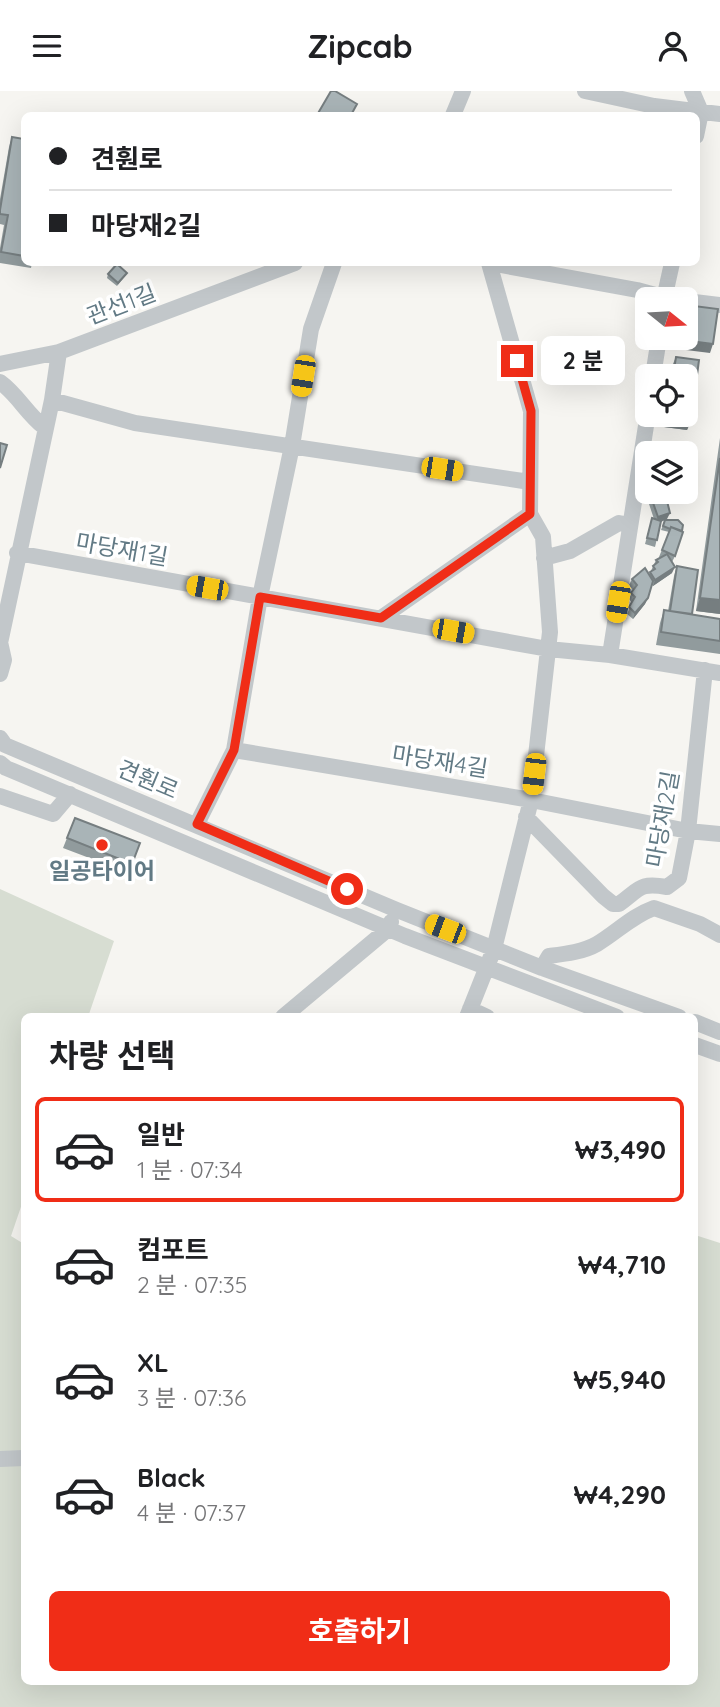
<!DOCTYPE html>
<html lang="ko">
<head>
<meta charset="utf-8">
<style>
  :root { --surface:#fff; --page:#f2f2f2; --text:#202124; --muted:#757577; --line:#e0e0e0; --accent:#f02d17 }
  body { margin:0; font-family:Quicksand,"Noto Sans KR",sans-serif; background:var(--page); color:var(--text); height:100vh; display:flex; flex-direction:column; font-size:26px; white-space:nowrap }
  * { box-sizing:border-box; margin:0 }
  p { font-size:23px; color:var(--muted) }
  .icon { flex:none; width:38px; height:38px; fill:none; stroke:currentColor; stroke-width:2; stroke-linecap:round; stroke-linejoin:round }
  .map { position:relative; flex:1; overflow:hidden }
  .sheet { position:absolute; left:21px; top:922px; width:677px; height:672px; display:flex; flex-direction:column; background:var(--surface); border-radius:10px; box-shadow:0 7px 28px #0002 }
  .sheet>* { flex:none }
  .hud { position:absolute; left:21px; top:21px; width:679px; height:154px; border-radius:10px; box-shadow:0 7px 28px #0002; display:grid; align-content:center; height:154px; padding:0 28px; background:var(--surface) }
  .needle { width:46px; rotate:108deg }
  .controls { position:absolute; left:635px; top:196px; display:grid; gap:14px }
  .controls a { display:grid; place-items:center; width:63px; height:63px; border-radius:10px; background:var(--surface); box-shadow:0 7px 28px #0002; font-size:35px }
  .end { position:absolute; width:32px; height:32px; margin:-16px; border:9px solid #f02d17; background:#fff; box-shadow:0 0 0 4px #fff }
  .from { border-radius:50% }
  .bubble { position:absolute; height:49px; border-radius:10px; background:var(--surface); box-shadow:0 7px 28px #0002; font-size:23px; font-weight:700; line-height:49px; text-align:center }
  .car { position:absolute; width:21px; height:42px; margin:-21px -10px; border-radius:9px; box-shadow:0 0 5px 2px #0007; background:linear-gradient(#f5c518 24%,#345 0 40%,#f5c518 0 76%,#345 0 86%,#f5c518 0) }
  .hud b { display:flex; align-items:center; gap:24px; height:66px; font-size:26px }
  .hud b+b { border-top:2px solid var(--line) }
  .hud i { width:18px; height:18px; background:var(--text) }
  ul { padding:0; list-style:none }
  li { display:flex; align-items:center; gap:21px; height:105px; margin:0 14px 10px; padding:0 14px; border:4px solid transparent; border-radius:10px }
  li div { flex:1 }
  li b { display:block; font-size:26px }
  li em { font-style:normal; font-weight:700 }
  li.active { border-color:var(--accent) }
  li>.icon { width:63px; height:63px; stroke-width:1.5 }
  h2 { padding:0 28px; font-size:32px; line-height:84px }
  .action { display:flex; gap:14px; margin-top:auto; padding:14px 28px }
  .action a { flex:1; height:80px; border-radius:10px; background:var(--accent); color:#fff; font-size:28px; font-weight:700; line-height:80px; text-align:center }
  header { display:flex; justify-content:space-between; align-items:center; height:91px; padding:0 28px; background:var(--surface); font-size:32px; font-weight:700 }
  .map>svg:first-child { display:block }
</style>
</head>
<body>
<header><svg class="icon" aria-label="menu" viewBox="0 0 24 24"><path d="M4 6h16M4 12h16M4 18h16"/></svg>Zipcab<svg class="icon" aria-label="person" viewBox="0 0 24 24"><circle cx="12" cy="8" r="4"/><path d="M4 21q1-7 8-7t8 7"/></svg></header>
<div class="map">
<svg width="720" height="1616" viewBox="0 0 720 1616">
  <rect width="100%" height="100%" fill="#f6f5f1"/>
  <path fill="#d7ddd2" d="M0 798 114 850 88 926H24V1107L11 1145 24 1153V1591H695V1144L720 1152V1616H0Z"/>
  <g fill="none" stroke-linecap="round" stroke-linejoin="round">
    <path stroke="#c2c7ca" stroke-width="16" d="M585 0 654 15 720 23
      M692 0 701 21 696 45
      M453 24 463 0
      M490 172 637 199 670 208
      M664 208 672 172
      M686 210 720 214
      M0 273 59 261 295 172
      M653 285 659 247
      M0 291C18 304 26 322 44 336
      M52 309 135 332 530 391
      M17 462 548 558 610 564 720 582
      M544 467 570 460 619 432 630 434
      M381 527 530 423
      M0 552 52 309 59 261
      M610 564 648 322
      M0 583 4 569 0 551
      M0 647 5 654 397 819 542 877 679 926
      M234 659 531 709 688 740 720 743
      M0 672 6 677 405 845 617 926
      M0 705 53 723 70 703
      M526 726 603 805 613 813H619C640 798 639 791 667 796L679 787 688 740 705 579
      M197 733 234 659 260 506 292 355 311 238 334 172
      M542 877 549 865C565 863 583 861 597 853 617 841 632 825 654 817L700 833 720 844
      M470 918 487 926
      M283 926 388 838 391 831
      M467 926 494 858 531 709 550 541 543 446 530 423 531 320 489 172
      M695 931 720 941
      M695 954 720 963
      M0 1368 24 1367"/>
  </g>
  <path fill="#919b9d" d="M12 46 24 48V172H32L31 177 0 172V157L4 134 0 133V108L9 56Z
    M127 182 125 185 117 195 107 187 108 183Z
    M676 266 699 269 691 330 687 339 664 336 666 324H686V285H671L672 275Z
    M720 347V523L696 520Z
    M648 387V401H665L667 428 666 429H678L675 465 672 471V482L653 495 652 494 645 513 633 528 627 523 632 512 629 508 633 499 629 494 632 488 649 484 656 469 660 466H659L669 441 661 439 665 429 661 431 655 456 645 453 652 427 654 428 649 413 650 409 644 410 646 392Z
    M677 475 692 524 720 528V563L656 554 660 532 664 519 668 520 674 485Z
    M75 727 140 752 129 782 63 757Z"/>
  <path fill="#767e80" d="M682 249 713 253 710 262 678 258Z
    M668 327 691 330 687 339 664 336Z
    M661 401H665L663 407 651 406 650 409 644 410 646 403Z
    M670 422 667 428 655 433 658 426Z
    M675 476 672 482 653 495 655 489Z
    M648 507 645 513 633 528 635 522Z
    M700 507 720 509V523L696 520Z"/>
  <path fill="#a9b4b7" stroke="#767e80" stroke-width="2" d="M331 0H335L357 13 351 24H317Z
    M12 46 24 48V165L1 161 8 124 0 123V119Z
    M117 173 127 182 118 192 108 183Z
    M686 214 718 218 713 253 682 249V247H686Z
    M676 266 699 269 691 330 668 327V324H686V285H673Z
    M0 352 7 354 0 377Z
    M654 356 661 358V362H653Z
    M720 367V509L700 507Z
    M648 391V401H661L646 403Z
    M665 402 670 422 658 426 651 406Z
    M652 427 661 430 657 449 647 447Z
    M665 429H678L683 434 682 440 671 436 670 438 663 435Z
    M671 436 683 441 675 465 662 459Z
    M667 463 675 476 655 489 650 481 655 478 653 475 658 471 656 469Z
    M677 475 698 479 692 523 670 520Z
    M645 477 653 490 648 507 635 522 629 516 635 506 631 502 637 494 632 488Z
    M664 519 720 528V550L661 541Z
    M75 727 140 752 132 773 67 747Z"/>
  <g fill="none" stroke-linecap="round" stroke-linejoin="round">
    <path stroke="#f02d17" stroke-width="9" d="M347 798 197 733 234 659 260 506 381 527 530 423 531 320 517 270"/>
  </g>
  <circle fill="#f02d17" stroke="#fff" stroke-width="2.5" cx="102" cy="754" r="7"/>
  <g text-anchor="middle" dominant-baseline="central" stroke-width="7" stroke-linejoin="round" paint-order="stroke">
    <g font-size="23" fill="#627a85" stroke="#fff">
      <text transform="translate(121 213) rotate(-21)">관선1길</text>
      <text transform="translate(122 458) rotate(10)">마당재1길</text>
      <text transform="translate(440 670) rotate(9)">마당재4길</text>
      <text transform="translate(148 688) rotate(23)">견훤로</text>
      <text transform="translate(662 728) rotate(-80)">마당재2길</text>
    </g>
    <g font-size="23" font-weight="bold" fill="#627a85" stroke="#fff">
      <text x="102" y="779">일공타이어</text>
    </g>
  </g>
</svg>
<div class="controls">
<a><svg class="needle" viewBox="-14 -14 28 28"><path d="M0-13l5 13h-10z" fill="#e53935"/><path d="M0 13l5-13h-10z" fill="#757577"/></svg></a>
<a><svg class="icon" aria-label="locate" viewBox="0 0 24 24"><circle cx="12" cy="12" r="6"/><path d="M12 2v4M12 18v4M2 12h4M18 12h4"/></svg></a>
<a><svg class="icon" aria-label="layers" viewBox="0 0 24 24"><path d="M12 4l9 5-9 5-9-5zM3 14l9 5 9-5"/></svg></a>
</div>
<i class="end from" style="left:347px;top:798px"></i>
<i class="end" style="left:517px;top:270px"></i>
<div class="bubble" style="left:541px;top:245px;width:84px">2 분</div>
<i class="car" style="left:303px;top:285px;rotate:189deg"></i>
<i class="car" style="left:442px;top:378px;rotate:99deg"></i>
<i class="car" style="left:207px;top:497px;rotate:280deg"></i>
<i class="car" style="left:618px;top:511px;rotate:189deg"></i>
<i class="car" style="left:453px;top:540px;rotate:100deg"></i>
<i class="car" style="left:534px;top:683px;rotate:187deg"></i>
<i class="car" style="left:445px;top:838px;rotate:291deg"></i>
<div class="hud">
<b><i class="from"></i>견훤로</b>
<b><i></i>마당재2길</b>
</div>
<section class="sheet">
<h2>차량 선택</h2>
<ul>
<li class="active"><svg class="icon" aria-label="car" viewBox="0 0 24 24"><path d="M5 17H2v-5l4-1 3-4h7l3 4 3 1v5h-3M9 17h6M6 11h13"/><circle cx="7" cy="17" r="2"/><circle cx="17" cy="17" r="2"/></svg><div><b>일반</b><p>1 분 · 07:34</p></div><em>₩3,490</em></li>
<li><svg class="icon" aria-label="car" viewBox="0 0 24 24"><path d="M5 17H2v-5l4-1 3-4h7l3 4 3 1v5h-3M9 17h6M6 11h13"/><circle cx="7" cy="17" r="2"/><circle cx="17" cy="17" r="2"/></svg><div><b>컴포트</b><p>2 분 · 07:35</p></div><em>₩4,710</em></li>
<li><svg class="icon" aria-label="car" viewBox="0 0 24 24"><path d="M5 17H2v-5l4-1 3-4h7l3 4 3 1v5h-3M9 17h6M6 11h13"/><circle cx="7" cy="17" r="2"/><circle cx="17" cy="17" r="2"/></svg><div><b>XL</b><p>3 분 · 07:36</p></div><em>₩5,940</em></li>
<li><svg class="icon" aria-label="car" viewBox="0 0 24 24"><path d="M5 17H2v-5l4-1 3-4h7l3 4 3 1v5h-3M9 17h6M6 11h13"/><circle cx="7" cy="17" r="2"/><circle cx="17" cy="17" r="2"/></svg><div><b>Black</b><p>4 분 · 07:37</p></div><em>₩4,290</em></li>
</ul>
<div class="action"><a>호출하기</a></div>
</section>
</div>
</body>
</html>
